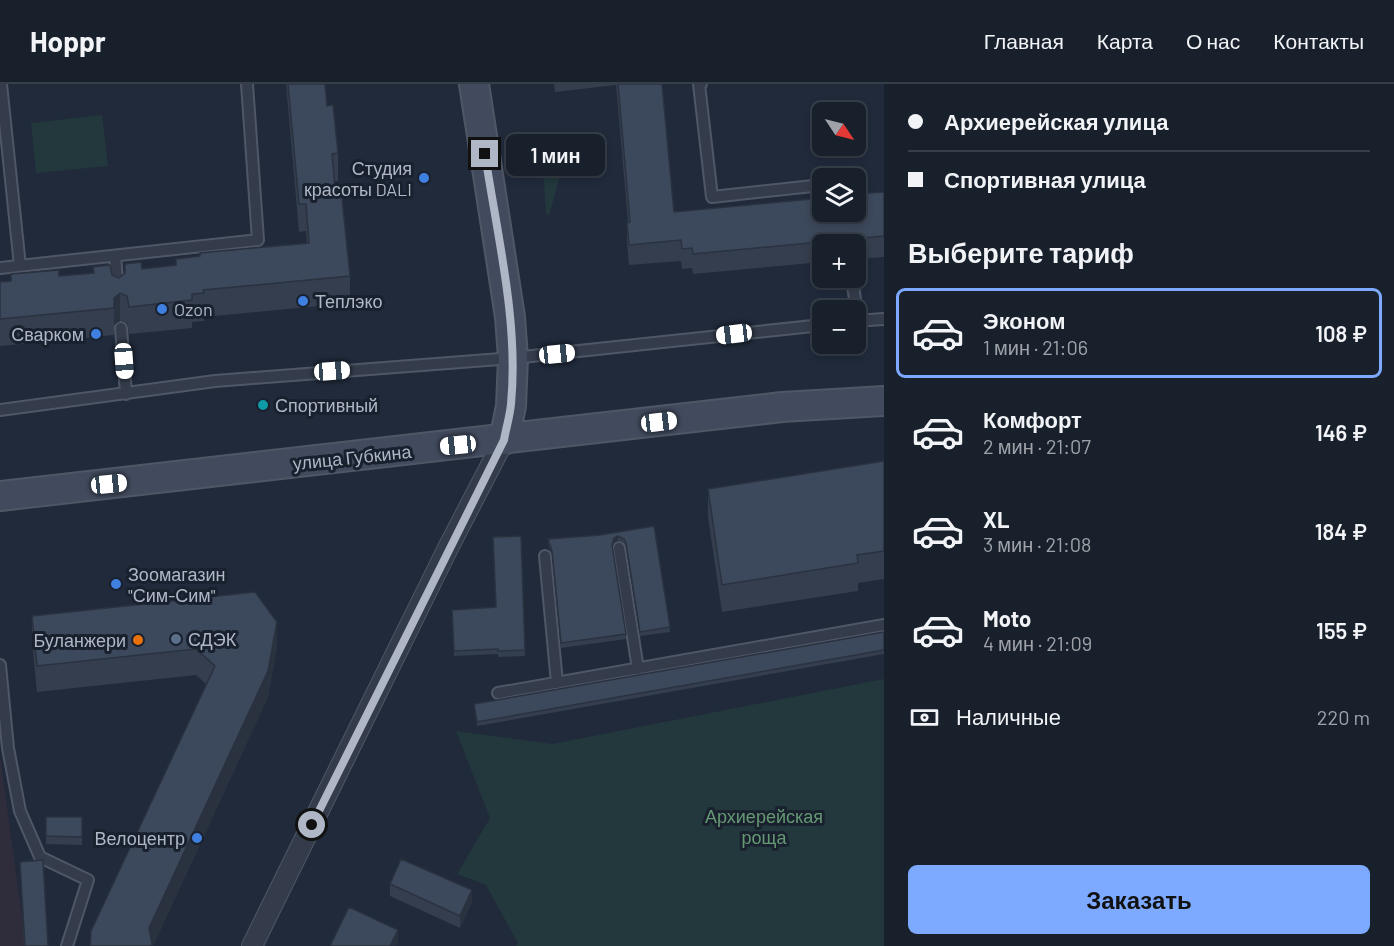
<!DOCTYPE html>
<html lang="ru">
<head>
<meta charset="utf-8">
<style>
  :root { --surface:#18202c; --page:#252d38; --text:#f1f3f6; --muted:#9fa3a9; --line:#363e48; --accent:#7da9fe }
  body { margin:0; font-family:Barlow,sans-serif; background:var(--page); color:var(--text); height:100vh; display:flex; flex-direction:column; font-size:22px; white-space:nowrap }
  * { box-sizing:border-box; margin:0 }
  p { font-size:20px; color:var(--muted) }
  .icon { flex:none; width:33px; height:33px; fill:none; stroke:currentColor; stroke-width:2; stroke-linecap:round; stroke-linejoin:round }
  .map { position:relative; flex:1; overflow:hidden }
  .side { display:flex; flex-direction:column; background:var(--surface); width:510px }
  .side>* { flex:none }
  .banner { display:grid; align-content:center; height:132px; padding:0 24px; background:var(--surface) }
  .needle { width:39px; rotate:125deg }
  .controls { position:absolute; left:812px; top:18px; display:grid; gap:12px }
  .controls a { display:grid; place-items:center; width:54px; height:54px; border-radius:9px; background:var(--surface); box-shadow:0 3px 9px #0003,0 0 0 2px var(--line); font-size:30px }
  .end { position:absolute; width:27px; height:27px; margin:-14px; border:8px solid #afb7c7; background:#111; box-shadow:0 0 0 3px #111 }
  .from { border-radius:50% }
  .bubble { position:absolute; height:42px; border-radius:9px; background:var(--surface); box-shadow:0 3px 9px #0003,0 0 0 2px var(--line); font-size:20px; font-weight:600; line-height:42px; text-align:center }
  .car { position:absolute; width:18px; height:36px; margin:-18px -9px; border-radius:8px; box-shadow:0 0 4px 2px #0007; background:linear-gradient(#fff 24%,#345 0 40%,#fff 0 76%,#345 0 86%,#fff 0) }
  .banner b { display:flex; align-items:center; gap:21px; height:57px; font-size:22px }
  .banner b+b { border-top:2px solid var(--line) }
  .banner i { width:15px; height:15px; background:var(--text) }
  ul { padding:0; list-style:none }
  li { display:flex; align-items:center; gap:18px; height:90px; margin:0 12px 9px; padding:0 12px; border:3px solid transparent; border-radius:9px }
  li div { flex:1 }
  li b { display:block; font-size:22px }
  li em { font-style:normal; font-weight:600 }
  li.selected { border-color:var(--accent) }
  li>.icon { width:54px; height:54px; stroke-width:1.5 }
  h2 { padding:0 24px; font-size:27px; line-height:72px }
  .pay { display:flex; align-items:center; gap:15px; height:66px; padding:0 24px; font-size:22px }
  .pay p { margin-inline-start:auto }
  .button { display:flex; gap:12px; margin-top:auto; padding:12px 24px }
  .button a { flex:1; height:69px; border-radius:9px; background:var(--accent); color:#111; font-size:24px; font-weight:600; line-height:69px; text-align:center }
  header { display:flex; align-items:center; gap:36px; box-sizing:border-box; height:84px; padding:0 30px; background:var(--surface); border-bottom:2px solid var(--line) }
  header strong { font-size:28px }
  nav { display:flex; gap:33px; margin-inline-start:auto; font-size:21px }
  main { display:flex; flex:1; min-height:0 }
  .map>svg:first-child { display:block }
</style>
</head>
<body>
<header>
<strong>Hoppr</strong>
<nav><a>Главная</a><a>Карта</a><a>О нас</a><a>Контакты</a></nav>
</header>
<main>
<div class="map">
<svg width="884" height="862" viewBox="0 0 884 862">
  <rect width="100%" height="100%" fill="#202a3b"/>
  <path fill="#2f2c3c" d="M0 672 26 862H0Z"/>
  <path fill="#22383c" d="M102 31 108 82 36 89 31 39Z
    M544 54 560 91 549 132 546 129 541 56Z
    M884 595V862H516L518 859 486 801 457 790 490 734 456 647 552 660Z"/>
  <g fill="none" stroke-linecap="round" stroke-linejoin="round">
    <g stroke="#4f5766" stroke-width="14">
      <path id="lane" d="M1 0 20 182
        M701 0H699L712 113 822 101
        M115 172 118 207
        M0 184 258 156 247 0
        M852 194 858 237
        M855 237 884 235
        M121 244 126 310
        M0 326 215 297 513 274 822 241
        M619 464 638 585
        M545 472 557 599
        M0 581 8 664 20 727 40 773 88 796 67 862
        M498 609 884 541"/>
    </g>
    <g stroke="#4f5766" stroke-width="22">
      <path id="street" d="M252 862 448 464 504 356"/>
    </g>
    <g stroke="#4f5766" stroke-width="32">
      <path id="secondary" d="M474 0 510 233 513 274 511 322 504 356
        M0 412 782 323 884 317"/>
    </g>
    <use href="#lane" stroke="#343c4b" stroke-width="10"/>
    <use href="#street" stroke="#343c4b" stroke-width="20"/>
    <use href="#secondary" stroke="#424b5e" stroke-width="28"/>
  </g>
  <path fill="#343e4e" d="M286 0H325L327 22 338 69V97H334L350 192V219L204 233V237L192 238V244L129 250 127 239 120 237 114 241V251L0 262V198L93 189V183L119 194 142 185 176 181 307 159 306 147 299 148Z
    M554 0H662L674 128H855L884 108V173L855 175V160H822V178L693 190 692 184 682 185 681 177 629 181 627 159V139L628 138 616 1 555 8Z
    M884 377V495L858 499V507L722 528 708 433V405Z
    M654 442 670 548 640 552 626 463 624 459 618 457 614 459 612 464 626 555 561 564 552 471 548 459V455L600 451Z
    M521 452 525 572 498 573V570L454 572 452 526 496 523Z
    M32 532 277 563 268 613 153 862H90L206 600 196 591 37 608 32 558Z
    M884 548V570L477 642 474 620Z
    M46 733H82V761L46 760Z
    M20 778 48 862H24Z
    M390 800 472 818 460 844 390 812Z"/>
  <path fill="#2a3240" d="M120 209V237L114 241V214Z
    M618 452V457L614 459 612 465V461L614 454Z
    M277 538V563L268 613 153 862H149V844Z
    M472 806V818L460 844V832Z
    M398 846V861L390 862Z"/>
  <path fill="#3c485b" stroke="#2a3240" stroke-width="1.5" d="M288 0H325L327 22 333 21 338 69 332 70 335 104H341L350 192 203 206 204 209 192 210V216L129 223 127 212 120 209 114 214V224L0 235V198L11 197V190L59 186V192L94 189 93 183 110 181 112 191 119 194 125 189V180L141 178 142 185 176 181V175L200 172V169L309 159 306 120H299Z
    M618 0H662L674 128 822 114V128H855V110L884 108V152L693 170 692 164 682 165 681 156 629 161 627 139 630 138Z
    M884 377V467L857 471 858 479 722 501 708 405Z
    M654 442 670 543 640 548 626 459 624 455 618 452 614 454 612 461 626 550 561 559 552 467 548 455 600 451Z
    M521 452 525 566 498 567V565L454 567 452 526 496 523 493 453Z
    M255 508 277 538 268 587 149 844 152 860 151 862H90L91 847 215 582 196 565 37 582 32 532Z
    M884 548V566L477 638 474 620Z
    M46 733H82V753L46 752Z
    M401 775 472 806 460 832 390 800Z
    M43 776 48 862H25L20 778Z
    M349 823 398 846 390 862H330Z"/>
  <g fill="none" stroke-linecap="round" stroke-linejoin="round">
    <path stroke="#afb7c7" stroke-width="8" d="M312 741 504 356C506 344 510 332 511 320 519 238 497 151 485 70"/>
  </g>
  <g fill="#3f7fe0" stroke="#19212f" stroke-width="2">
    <circle cx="424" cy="94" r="6"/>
    <circle cx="303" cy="217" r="6"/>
    <circle cx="162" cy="225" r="6"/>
    <circle cx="96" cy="250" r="6"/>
    <circle cx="116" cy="500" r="6"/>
    <circle cx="197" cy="754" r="6"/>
  </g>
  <circle fill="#0f9aa8" stroke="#19212f" stroke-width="2" cx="263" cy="321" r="6"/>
  <circle fill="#5c6f8a" stroke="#19212f" stroke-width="2" cx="176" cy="555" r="6"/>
  <circle fill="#e8710a" stroke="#19212f" stroke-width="2" cx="138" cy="556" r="6"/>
  <g text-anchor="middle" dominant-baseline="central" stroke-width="6" stroke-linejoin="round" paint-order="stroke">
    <g font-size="18" fill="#afb7c7" stroke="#19212f" text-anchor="start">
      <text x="412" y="84" text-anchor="end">Студия<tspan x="412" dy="21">красоты DALI</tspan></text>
      <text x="315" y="217">Теплэко</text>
      <text x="174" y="225">Ozon</text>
      <text x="84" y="250" text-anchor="end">Сварком</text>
      <text x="275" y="321">Спортивный</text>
      <text x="128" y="490">Зоомагазин<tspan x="128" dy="21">"Сим-Сим"</tspan></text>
      <text x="188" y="555">СДЭК</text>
      <text x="126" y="556" text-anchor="end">Буланжери</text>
      <text x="185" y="754" text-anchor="end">Велоцентр</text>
    </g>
    <g font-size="18" fill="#afb7c7" stroke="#19212f">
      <text transform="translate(352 373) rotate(-6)">улица Губкина</text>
    </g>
    <g font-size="18" fill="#659973" stroke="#19212f">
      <text x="764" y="732">Архиерейская<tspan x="764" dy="21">роща</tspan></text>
    </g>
  </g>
</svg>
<div class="controls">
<a><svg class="needle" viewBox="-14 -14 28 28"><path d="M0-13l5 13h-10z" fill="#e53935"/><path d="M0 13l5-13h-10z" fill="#9fa3a9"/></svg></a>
<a><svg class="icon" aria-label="layers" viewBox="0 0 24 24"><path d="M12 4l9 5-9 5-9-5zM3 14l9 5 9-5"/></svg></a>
<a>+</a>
<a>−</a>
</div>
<i class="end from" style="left:312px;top:741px"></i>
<i class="end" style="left:485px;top:70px"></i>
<div class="bubble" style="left:506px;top:50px;width:99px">1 мин</div>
<i class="car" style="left:734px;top:250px;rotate:263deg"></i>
<i class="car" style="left:557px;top:270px;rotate:84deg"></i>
<i class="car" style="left:124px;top:277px;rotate:176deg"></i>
<i class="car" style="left:332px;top:287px;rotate:86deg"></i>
<i class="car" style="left:659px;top:338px;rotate:83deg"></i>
<i class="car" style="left:458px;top:361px;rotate:264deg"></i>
<i class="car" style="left:109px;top:400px;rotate:84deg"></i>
</div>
<section class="side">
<div class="banner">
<b><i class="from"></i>Архиерейская улица</b>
<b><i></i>Спортивная улица</b>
</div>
<h2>Выберите тариф</h2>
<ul>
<li class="selected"><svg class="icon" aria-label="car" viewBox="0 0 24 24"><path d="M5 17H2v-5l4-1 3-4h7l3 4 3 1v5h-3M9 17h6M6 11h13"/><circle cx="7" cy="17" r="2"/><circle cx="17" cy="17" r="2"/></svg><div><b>Эконом</b><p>1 мин · 21:06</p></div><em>108 ₽</em></li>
<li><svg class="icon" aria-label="car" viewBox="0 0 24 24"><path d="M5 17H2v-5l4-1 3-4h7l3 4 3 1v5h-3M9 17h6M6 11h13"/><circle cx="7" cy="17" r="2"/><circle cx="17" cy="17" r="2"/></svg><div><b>Комфорт</b><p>2 мин · 21:07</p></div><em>146 ₽</em></li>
<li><svg class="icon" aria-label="car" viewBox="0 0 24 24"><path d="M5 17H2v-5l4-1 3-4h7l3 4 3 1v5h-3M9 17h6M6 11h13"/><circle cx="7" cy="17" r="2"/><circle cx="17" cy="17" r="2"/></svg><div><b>XL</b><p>3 мин · 21:08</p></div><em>184 ₽</em></li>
<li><svg class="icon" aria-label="car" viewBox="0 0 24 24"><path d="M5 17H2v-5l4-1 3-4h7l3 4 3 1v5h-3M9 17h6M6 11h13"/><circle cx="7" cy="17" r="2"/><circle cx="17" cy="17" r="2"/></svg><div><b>Moto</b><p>4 мин · 21:09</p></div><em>155 ₽</em></li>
</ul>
<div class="pay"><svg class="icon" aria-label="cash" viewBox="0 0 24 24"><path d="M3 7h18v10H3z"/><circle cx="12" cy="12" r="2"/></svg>Наличные<p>220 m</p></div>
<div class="button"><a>Заказать</a></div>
</section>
</main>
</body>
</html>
